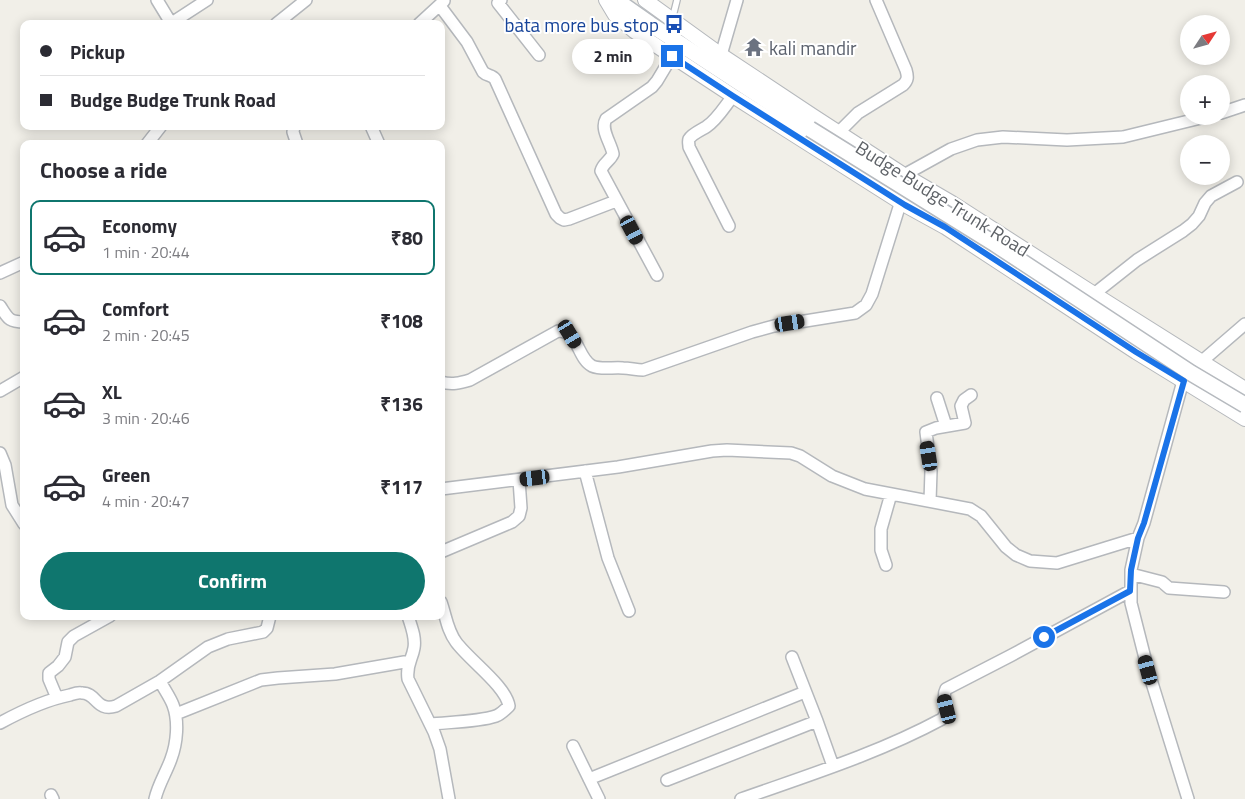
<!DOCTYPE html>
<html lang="en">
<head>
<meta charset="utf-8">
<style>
  :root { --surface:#fff; --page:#f7f7f7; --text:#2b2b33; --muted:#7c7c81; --line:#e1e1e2; --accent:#0f766e }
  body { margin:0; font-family:"Titillium Web",sans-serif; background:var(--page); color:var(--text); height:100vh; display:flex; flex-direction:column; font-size:19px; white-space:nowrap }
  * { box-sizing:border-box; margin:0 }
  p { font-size:16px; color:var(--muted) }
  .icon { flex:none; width:28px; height:28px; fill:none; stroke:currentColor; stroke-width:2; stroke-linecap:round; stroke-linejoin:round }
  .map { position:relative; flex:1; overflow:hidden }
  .details { position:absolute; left:20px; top:140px; width:425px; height:480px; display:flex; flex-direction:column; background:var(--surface); border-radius:10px; box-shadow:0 2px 12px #0003 }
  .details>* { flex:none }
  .banner { position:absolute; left:20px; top:20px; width:425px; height:110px; border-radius:10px; box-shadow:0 2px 12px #0003; display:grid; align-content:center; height:110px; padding:0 20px; background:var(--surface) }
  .needle { width:32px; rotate:54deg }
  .fabs { position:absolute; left:1180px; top:15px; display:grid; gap:10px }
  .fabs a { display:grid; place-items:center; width:50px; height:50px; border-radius:50%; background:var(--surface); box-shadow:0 2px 12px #0003; font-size:25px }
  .end { position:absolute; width:22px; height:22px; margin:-11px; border:6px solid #1a73e8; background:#fff; box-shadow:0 0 0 2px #fff }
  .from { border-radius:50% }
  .bubble { position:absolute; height:35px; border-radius:18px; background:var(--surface); box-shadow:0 2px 12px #0003; font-size:16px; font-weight:700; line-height:35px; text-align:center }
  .car { position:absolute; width:15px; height:30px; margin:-15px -8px; border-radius:6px; box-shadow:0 0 4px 1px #0007; background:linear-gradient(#222 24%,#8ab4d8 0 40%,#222 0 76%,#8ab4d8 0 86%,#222 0) }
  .banner b { display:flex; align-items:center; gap:18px; height:48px; font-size:19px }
  .banner b+b { border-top:1px solid var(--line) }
  .banner i { width:12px; height:12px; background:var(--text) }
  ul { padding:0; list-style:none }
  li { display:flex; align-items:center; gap:15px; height:75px; margin:0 10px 8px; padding:0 10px; border:2px solid transparent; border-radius:10px }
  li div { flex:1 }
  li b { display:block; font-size:19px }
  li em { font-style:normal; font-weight:700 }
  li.selected { border-color:var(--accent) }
  li>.icon { width:45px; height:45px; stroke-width:1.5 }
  h2 { padding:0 20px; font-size:22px; line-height:60px }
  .action { display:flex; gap:10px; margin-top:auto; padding:10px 20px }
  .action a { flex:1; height:58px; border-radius:30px; background:var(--accent); color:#fff; font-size:20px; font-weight:700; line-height:58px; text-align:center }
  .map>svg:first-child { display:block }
</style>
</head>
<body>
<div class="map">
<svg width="1245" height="799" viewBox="0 0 1245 799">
  <rect width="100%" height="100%" fill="#f1efe8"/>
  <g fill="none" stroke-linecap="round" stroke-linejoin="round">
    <g stroke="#b5b8bc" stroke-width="8">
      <path id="service" d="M672 20 677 0"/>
    </g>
    <g stroke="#b5b8bc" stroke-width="14">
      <path id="minor" d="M157 0 171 23
        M501 0 498 3 539 55
        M440 6 467 42 483 72C487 76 492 75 495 79L556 214 560 218 564 220 569 219 616 201
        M170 24 207 0
        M276 24 306 0
        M419 24 444 1
        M721 55 737 0
        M1221 113 1245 105
        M294 126 293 132 297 144
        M371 126 379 144
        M838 133 858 113 903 85C908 80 908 77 906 70L876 0
        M147 144 161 126
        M904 175 951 149 977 140 1003 137 1067 140 1123 137 1209 116
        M729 226 689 147C689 144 688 142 689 139 692 134 701 130 706 127 717 120 725 106 733 96
        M0 273 24 262
        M657 275 601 171C603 163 610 161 613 154 611 143 600 129 606 119L652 87 657 81 672 56
        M1094 294 1137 260 1183 231 1192 224 1199 216 1205 203 1211 196 1237 182
        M0 306C8 318 8 322 24 322
        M441 382C452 385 460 383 470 380L558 331C579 331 577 358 592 366 601 370 613 367 623 368 630 368 636 370 643 370L752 332 774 326 855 313 866 305 872 294 901 201
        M0 391 24 377
        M937 398 946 426
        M0 453 5 465 12 505 24 524
        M585 471 608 558 629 611
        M441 489 618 467 712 451 727 450 791 453 800 456 832 476 865 489 970 509 981 516 1006 547 1016 555 1030 561 1057 563 1138 538
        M930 501 931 471 926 432 936 428 965 423 961 406 964 400 971 395
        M441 552 512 522 519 516 521 508 519 480
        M886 565 881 550V529L891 494
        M1131 574 1162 582 1169 588 1224 592
        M408 616C411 626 416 637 414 648 412 660 406 665 408 679L434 732 440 749 449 799
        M792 657 817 721 833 766
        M57 698 49 679V673L58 666 65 657 68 642 74 636 110 616
        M176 714 261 680 278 678 335 674 410 661
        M0 723C22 711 45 700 70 695 73 694 78 692 82 693 97 693 96 712 116 706L160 681 208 647 228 639 263 632 267 628 270 616
        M430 724C450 722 478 722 496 716 501 714 505 710 509 706 506 686 469 660 456 642 447 630 446 616 441 602
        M573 746 599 799
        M589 779 805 692
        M667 780 817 721
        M51 795 53 799
        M155 799C158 785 166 773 171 759 177 743 179 721 173 705 170 697 164 689 160 681
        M741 799C809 775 879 753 942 719 952 708 940 700 946 689L1010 656 1130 591
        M1188 799 1148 670 1131 603V570L1138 538 1144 523 1183 381 1201 362 1245 324"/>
    </g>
    <g stroke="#b5b8bc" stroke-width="16">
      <path id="tertiary" d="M606 0 615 15 634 31 733 96 905 205 945 227 1136 352 1245 419
        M645 0 721 55 813 116 904 175 952 203 1094 294 1245 389"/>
    </g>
    <g stroke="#b6babf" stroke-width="18">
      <path id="secondary" d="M616 0 650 24 810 129"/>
    </g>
    <use href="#service" stroke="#fff" stroke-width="5.5"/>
    <use href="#minor" stroke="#fff" stroke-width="11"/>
    <use href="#tertiary" stroke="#fff" stroke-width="14"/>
    <use href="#secondary" stroke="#fff" stroke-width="15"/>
    <g stroke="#b6babf" stroke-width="18" stroke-linecap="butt">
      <path id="secondary-bridge" d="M810 129 995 244 1191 373 1245 405"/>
    </g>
    <use href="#secondary-bridge" stroke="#fff" stroke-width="15"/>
  </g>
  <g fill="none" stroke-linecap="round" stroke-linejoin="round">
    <path stroke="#1a73e8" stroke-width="6" d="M672 56 733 96 905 205 945 227 1136 352 1184 381 1144 523 1138 538 1131 570 1130 591 1044 637"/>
  </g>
  <defs>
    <g id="bus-bare" transform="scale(1.5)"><path d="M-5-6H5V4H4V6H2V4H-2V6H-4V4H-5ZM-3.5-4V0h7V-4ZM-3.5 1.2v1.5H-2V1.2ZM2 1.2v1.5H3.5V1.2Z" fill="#1a4fb4" stroke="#fff" stroke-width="2.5" paint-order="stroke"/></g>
    <g id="temple-bare" transform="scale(1.5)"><path d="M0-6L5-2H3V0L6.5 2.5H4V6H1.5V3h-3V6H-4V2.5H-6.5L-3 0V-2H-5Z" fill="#6b7280" stroke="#fff" stroke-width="2.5" paint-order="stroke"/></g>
  </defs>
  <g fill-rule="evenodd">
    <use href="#bus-bare" x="674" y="24"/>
    <use href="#temple-bare" x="754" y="47"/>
  </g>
  <g text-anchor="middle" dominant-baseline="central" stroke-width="4" stroke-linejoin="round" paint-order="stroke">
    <g font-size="19" fill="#164399" stroke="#fff" text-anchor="end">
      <text x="659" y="24">bata more bus stop</text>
    </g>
    <g font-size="19" fill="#5b616d" stroke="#fff" text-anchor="start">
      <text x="769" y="47">kali mandir</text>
    </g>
    <g font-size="19" fill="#5f6368" stroke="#fff">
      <text transform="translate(943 198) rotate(32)">Budge Budge Trunk Road</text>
    </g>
  </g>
</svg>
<div class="fabs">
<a><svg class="needle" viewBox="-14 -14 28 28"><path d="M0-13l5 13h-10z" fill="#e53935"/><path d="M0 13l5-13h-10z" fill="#7c7c81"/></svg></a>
<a>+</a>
<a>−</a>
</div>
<i class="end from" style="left:1044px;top:637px"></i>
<i class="end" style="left:672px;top:56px"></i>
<div class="bubble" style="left:572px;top:39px;width:82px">2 min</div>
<i class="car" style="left:632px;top:230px;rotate:152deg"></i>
<i class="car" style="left:790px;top:323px;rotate:81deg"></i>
<i class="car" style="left:570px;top:334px;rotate:149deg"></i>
<i class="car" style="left:929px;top:456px;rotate:351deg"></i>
<i class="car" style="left:535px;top:478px;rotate:263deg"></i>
<i class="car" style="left:1148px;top:670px;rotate:345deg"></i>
<i class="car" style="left:947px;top:709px;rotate:346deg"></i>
<div class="banner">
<b><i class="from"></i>Pickup</b>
<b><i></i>Budge Budge Trunk Road</b>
</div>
<section class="details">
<h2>Choose a ride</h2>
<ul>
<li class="selected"><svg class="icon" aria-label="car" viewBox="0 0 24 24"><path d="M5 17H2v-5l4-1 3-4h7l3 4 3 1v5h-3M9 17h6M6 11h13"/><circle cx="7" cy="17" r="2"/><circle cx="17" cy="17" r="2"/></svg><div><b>Economy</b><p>1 min · 20:44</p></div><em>₹80</em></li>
<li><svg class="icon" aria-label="car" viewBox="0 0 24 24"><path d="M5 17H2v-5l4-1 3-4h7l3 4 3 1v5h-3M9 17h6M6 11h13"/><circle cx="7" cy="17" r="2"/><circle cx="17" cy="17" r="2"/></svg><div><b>Comfort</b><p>2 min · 20:45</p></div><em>₹108</em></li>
<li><svg class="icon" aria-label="car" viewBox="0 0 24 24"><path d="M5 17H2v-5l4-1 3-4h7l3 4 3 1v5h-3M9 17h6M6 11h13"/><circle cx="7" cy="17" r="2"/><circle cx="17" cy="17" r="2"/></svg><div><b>XL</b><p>3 min · 20:46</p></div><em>₹136</em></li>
<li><svg class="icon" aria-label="car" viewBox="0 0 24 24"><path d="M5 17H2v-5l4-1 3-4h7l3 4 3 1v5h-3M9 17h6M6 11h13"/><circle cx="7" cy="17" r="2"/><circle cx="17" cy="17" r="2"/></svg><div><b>Green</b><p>4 min · 20:47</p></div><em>₹117</em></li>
</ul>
<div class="action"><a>Confirm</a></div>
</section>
</div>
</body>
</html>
